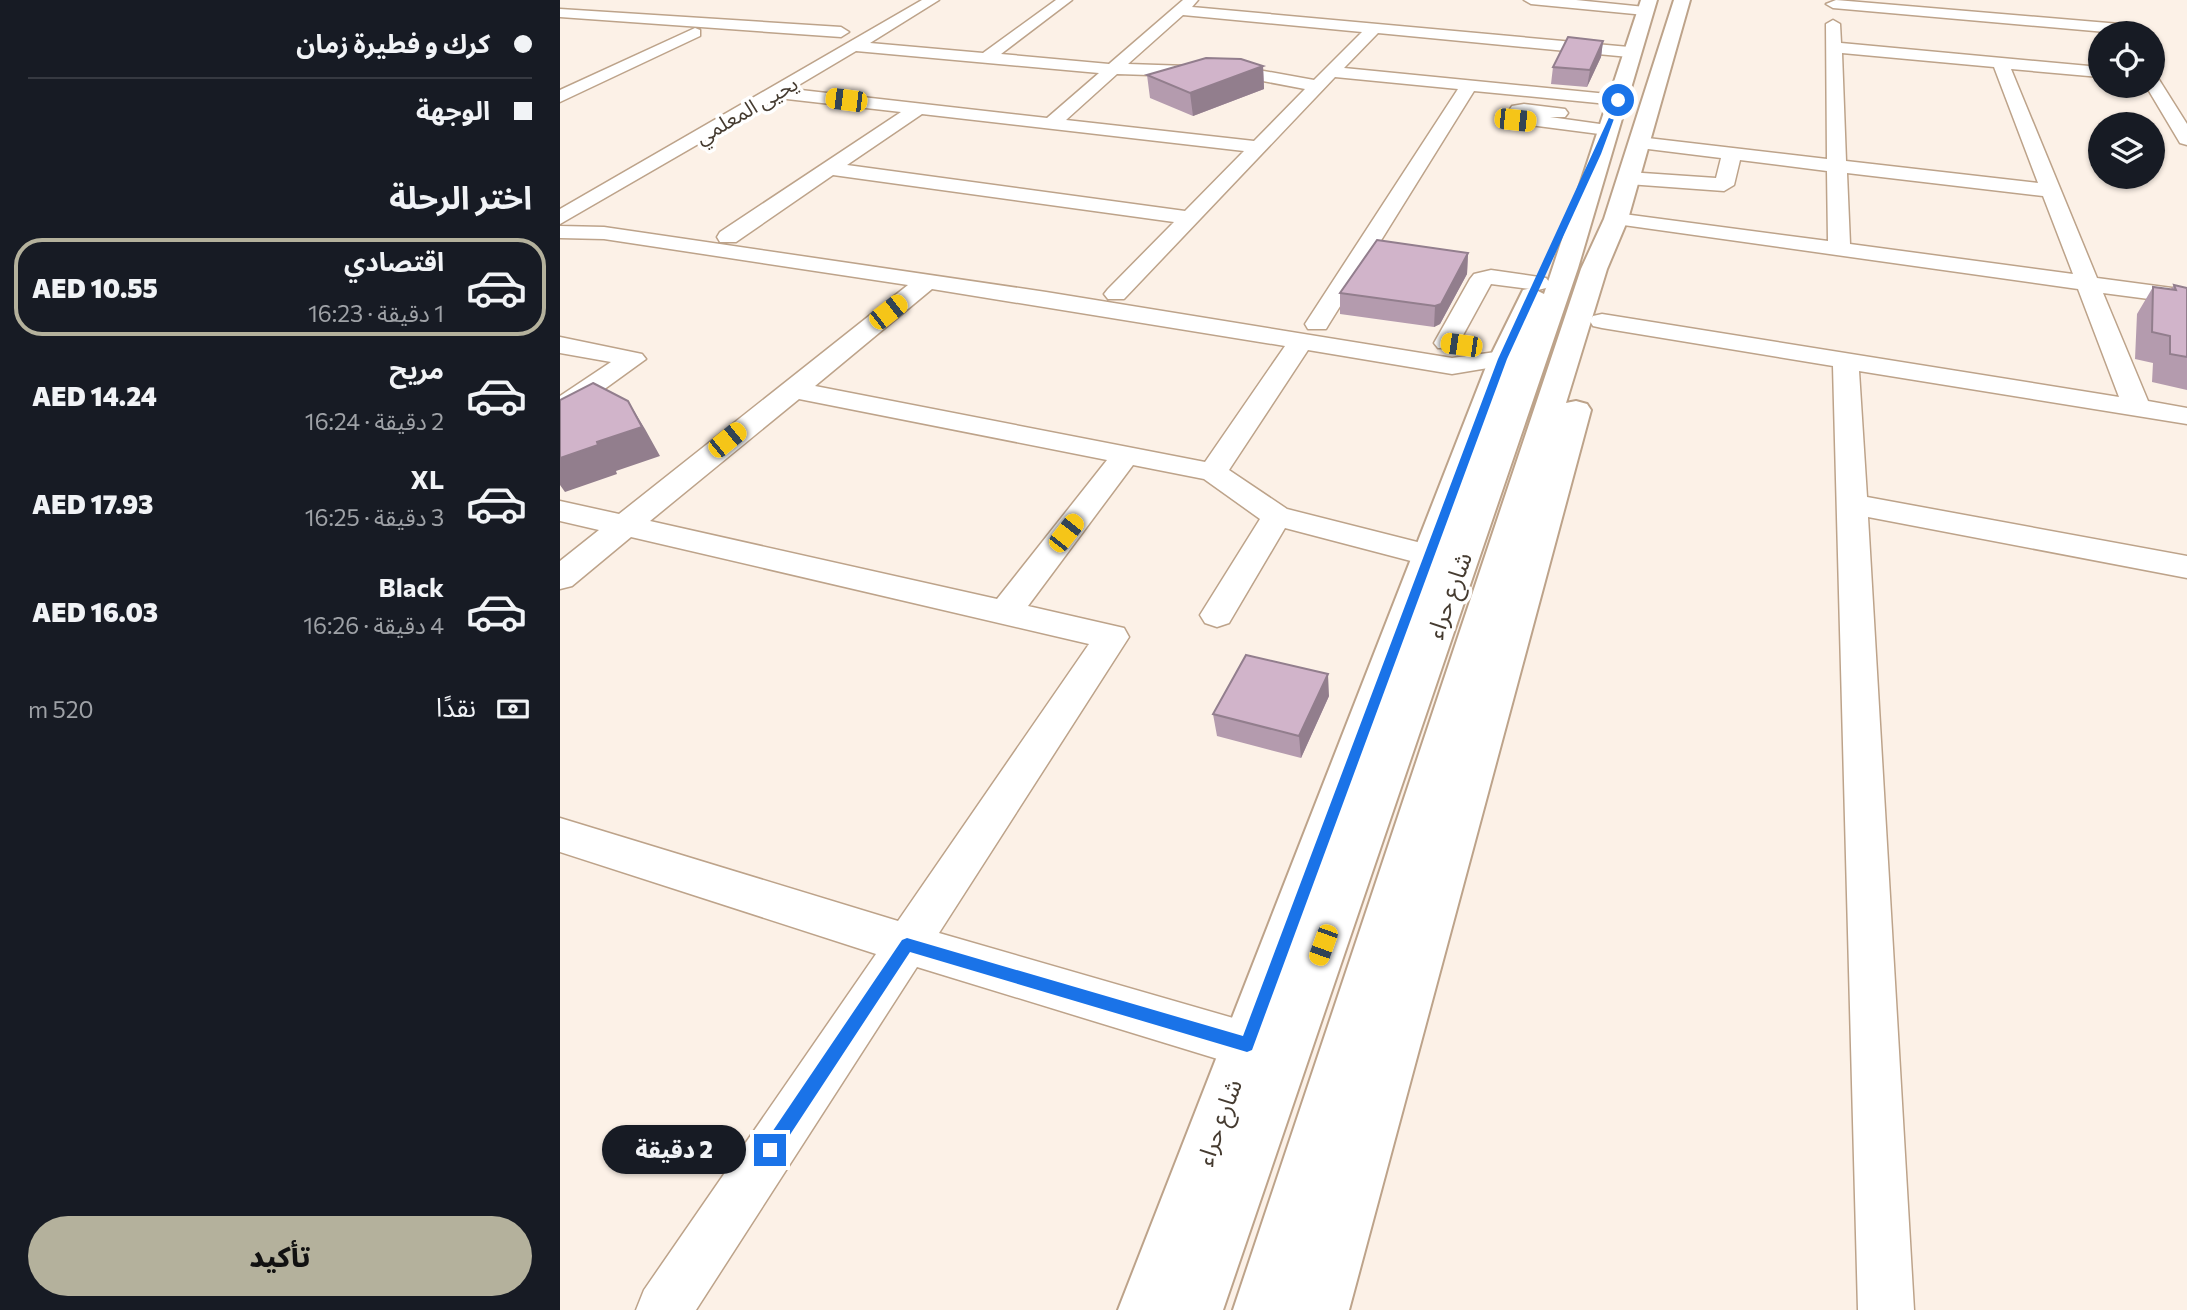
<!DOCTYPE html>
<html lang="ar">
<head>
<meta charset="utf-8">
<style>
  :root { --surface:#171b24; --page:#242831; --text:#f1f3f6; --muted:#9ea1a6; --line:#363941; --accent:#b4b19c }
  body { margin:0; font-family:Commissioner,"Noto Sans Arabic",sans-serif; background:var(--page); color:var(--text); direction:rtl; height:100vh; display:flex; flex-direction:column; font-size:26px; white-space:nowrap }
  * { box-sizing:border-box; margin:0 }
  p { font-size:23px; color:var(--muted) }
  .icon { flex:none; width:38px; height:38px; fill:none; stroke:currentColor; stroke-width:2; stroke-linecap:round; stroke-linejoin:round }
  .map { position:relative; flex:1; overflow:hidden; direction:ltr }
  .sheet { display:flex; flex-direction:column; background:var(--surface); width:560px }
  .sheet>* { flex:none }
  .hud { display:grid; align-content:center; height:154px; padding:0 28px; background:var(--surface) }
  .buttons { position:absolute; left:1528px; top:21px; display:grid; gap:14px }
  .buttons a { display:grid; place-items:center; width:77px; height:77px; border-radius:50%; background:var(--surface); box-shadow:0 2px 5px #0004; font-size:35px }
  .end { position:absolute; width:32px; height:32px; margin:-16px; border:9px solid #1a73e8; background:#fff; box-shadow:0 0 0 4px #fff }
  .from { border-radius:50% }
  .bubble { position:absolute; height:49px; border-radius:24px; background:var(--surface); box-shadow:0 2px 5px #0004; font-size:23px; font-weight:800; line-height:49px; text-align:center; direction:rtl }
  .car { position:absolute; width:21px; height:42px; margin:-21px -10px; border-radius:9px; box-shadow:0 0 5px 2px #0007; background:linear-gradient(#f5c518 24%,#345 0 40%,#f5c518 0 76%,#345 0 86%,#f5c518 0) }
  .hud b { display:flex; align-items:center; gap:24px; height:66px; font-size:26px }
  .hud b+b { border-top:2px solid var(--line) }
  .hud i { width:18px; height:18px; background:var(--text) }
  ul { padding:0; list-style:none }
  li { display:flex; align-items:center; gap:21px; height:98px; margin:0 14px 10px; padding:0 14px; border:4px solid transparent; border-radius:28px }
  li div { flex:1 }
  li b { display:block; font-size:26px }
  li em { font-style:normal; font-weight:800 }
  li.current { border-color:var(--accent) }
  li>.icon { width:63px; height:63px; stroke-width:1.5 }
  h2 { padding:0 28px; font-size:32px; line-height:84px }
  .pay { display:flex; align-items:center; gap:18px; height:77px; padding:0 28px; font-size:26px }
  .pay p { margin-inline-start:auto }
  .button { display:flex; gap:14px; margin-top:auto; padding:14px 28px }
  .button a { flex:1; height:80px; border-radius:42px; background:var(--accent); color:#111; font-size:28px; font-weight:800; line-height:80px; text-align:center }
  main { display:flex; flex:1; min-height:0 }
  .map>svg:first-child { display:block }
</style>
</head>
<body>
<main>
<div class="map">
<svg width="1627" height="1310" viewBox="0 0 1627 1310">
  <rect width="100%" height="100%" fill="#fcf1e7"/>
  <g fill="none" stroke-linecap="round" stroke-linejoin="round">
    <g stroke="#bda38a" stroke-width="3">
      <path id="minor" d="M362 0H379L310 43 423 53 496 0H512L441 54 549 64 623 0H638L632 7 1069 47 1077 52 1069 57 818 33 784 68 1058 95 1067 100 1058 105 914 91 769 324 766 329H748L745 324 898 89 775 77 564 299H548L544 294 548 289 614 222 273 175 176 242H160L157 237 160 232 341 112 218 98 0 224V209ZM623 15 802 32 754 80 687 68 568 64ZM296 51 539 73 487 118 232 89ZM557 74 687 78 745 89 694 141 506 120ZM362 114 684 151 625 211 287 165Z
        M964 0H1016L1085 7 1092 11 1085 15 971 4Z
        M1276 0 1560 24 1568 29 1557 33 1273 8 1266 4Z
        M0 9 281 27 289 32 281 37 0 17Z
        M1273 20 1280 24 1281 43 1540 67V77L1451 69 1537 278 1627 290V304L1543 293 1588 401 1627 408V424L1299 371 1307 497 1627 556V578L1308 517 1354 1310H1298L1273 366 1042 328 1033 326 1030 321 1033 316 1042 314 1559 397 1518 289 1049 223 1045 219 1049 215 1056 213 1268 241 1267 171 1180 160 1174 185 1164 191 1068 184 1058 178 1068 172 1156 178 1161 158 1072 147 1070 143 1079 137 1267 159 1266 24ZM1282 53 1434 67 1478 183 1286 161ZM1287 173 1483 196 1513 274 1290 244Z
        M135 28 140 30V36L0 102V90Z
        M1592 77 1598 78 1627 124V145L1620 143 1586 86H1592Z
        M964 104 1005 109 1008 113 1005 117H990L1047 125 1056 130 1047 135 947 122 944 118 952 106Z
        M0 226 44 227 486 292 892 358 943 351 952 354 956 359 952 364 892 374 748 350 669 470 727 509 881 548 886 555 881 562 870 566 725 528 669 623 657 627 645 623 640 615 700 519 644 479 573 465 468 606 564 628 569 637 379 933 687 1022 704 1028 711 1045 704 1062 687 1068 357 967 136 1310H76L84 1290 316 954 0 852V818L338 921 529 644 71 537 12 586 0 589V561L39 530 0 521V501L59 514 348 285 44 239 0 238ZM372 289 725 346 645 462 255 386ZM239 399 547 460 437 599 90 521Z
        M931 270 986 278 990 283 986 288 978 290 931 284 896 348H878L874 343 910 279 914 274Z
        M0 337 82 354 86 359 10 414 0 416V396L51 362 0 353Z"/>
    </g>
    <g stroke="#bda38a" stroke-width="4">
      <path id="major" d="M1081 0H1097L1018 268 663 1310H558L929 359 963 290 972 288 984 294Z
        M1114 0H1130L1068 219 1047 269 1006 403 1016 401 1027 404 1031 410 789 1310H673L1021 269 1044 219Z"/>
    </g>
    <use href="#minor" fill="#fff" fill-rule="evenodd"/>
    <use href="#major" fill="#fff" fill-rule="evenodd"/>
  </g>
  <path fill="#b49bae" d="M1043 41 1041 57 1027 87 991 84 993 67Z
    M703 66 704 89 633 116 590 98 587 75Z
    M908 253 907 274 880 324 874 327 780 314V293Z
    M1614 285 1627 288V390L1592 382 1593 363 1575 359 1577 314 1593 287 1611 289Z
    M769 696 741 758 657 736 653 714Z"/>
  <path fill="#927e8d" d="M1043 41 1041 57 1027 87 1030 70Z
    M703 66 704 89 633 116 630 93Z
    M908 253 907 274 880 324 874 327 875 306Z
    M68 401 85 429 100 456 56 471 57 474 5 492 0 485V458L37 442Z
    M768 674 769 696 741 758 739 736Z"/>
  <path fill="#d1b4ca" stroke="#927e8d" stroke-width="2" d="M1008 37 1043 41 1030 70 993 67Z
    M646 58 681 59 703 66 630 93 587 75Z
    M817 240 908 253 881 304 875 306 780 293Z
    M1614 285 1627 288V357L1610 354V336L1592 332 1593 287 1616 290Z
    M33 383 68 401 82 427 37 442 38 445 0 458V400Z
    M686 655 768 674 739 736 653 714Z"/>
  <path fill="#1a73e8" d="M1058 98 1061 100 1041 154 947 359 692 1050 687 1052 350 952 216 1156H204V1144L342 940 347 938 683 1036 938 359Z"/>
  <g text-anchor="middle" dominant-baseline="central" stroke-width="7" stroke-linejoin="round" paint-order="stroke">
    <g font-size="21" fill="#453b30" stroke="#fff">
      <text transform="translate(186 109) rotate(-30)">يحيى المعلمي</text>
    </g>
    <g font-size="24" fill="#453b30" stroke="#fff">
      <text transform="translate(888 595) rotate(-70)">شارع حراء</text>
      <text transform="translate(658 1122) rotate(-70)">شارع حراء</text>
    </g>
  </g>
</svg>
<div class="buttons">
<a><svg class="icon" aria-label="locate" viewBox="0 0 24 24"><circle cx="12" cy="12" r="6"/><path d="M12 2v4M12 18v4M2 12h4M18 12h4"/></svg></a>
<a><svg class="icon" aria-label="layers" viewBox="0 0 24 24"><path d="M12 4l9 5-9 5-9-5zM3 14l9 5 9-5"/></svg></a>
</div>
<i class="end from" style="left:1058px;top:100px"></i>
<i class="end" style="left:210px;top:1150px"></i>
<div class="bubble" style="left:42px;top:1125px;width:144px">2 دقيقة</div>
<i class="car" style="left:286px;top:100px;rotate:277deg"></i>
<i class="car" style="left:955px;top:120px;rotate:96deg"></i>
<i class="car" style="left:328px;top:312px;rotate:52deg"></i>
<i class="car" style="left:901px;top:345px;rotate:278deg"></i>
<i class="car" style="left:167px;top:440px;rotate:51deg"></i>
<i class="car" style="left:506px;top:533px;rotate:38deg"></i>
<i class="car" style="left:763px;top:945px;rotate:200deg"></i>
</div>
<section class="sheet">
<div class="hud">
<b><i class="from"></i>كرك و فطيرة زمان</b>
<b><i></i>الوجهة</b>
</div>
<h2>اختر الرحلة</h2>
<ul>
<li class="current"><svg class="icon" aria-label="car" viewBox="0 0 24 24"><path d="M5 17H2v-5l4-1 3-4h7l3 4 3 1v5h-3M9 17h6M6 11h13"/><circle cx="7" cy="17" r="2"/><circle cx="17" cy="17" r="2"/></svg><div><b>اقتصادي</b><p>1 دقيقة · 16:23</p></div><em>AED 10.55</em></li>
<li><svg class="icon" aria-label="car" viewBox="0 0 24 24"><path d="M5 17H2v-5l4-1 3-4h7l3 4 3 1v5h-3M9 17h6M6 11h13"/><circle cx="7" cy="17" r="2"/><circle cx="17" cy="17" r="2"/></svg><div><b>مريح</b><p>2 دقيقة · 16:24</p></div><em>AED 14.24</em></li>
<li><svg class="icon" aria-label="car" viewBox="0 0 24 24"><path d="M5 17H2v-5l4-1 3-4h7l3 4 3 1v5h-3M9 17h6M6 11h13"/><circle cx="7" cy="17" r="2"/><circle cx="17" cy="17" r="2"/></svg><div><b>XL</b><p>3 دقيقة · 16:25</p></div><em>AED 17.93</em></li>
<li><svg class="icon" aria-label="car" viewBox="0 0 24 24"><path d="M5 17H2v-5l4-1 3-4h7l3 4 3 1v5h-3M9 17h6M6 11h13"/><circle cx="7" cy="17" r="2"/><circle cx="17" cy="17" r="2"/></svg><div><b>Black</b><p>4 دقيقة · 16:26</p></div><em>AED 16.03</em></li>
</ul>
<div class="pay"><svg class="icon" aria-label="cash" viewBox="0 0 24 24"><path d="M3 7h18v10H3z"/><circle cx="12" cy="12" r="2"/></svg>نقدًا<p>520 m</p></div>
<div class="button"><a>تأكيد</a></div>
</section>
</main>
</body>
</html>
